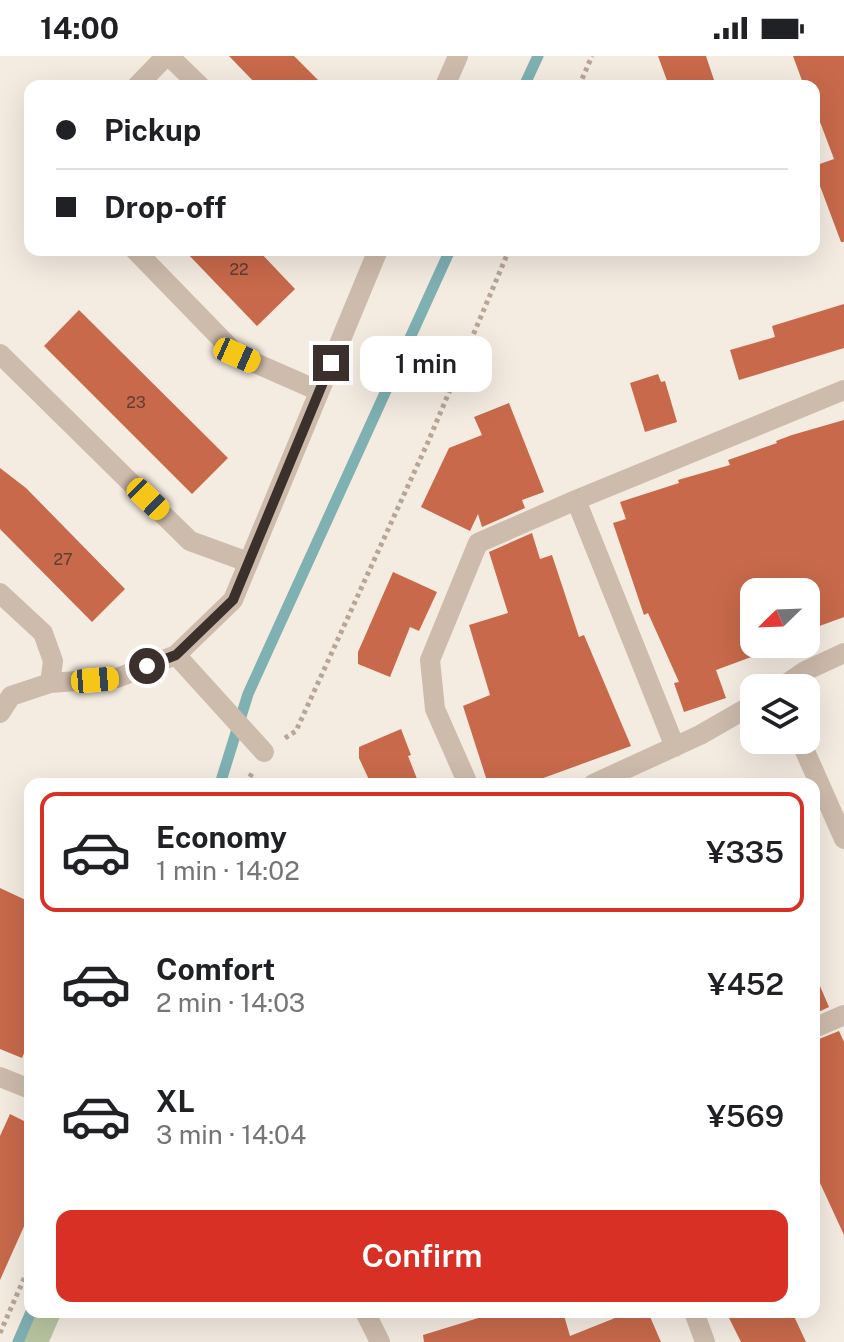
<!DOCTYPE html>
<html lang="en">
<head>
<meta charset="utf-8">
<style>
  :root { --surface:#fff; --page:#f6f6f6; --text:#202124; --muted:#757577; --line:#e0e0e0; --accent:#d93025 }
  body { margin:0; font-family:"Public Sans",sans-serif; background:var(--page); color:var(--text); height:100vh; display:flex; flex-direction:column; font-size:30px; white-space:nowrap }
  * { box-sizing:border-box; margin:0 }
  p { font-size:26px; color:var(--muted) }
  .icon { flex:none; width:44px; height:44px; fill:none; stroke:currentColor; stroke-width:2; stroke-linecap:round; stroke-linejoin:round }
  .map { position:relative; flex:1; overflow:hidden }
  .details { position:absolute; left:24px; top:722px; width:796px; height:540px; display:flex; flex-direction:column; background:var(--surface); border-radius:16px; box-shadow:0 8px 32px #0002 }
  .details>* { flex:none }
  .banner { position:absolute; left:24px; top:24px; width:796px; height:176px; border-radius:16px; box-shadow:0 8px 32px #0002; display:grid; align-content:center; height:176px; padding:0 32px; background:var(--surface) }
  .needle { width:52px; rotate:247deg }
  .controls { position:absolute; left:740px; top:522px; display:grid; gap:16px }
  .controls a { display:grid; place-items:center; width:80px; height:80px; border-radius:16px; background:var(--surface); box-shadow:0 8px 32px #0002; font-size:40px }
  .end { position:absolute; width:36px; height:36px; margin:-18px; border:10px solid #3b302b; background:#fff; box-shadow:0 0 0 4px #fff }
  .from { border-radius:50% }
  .bubble { position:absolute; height:56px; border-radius:16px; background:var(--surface); box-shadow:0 8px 32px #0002; font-size:26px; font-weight:600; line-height:56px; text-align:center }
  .car { position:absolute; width:24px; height:48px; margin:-24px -12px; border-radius:10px; box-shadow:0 0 6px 2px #0007; background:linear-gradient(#f5c518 24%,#345 0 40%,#f5c518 0 76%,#345 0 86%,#f5c518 0) }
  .banner b { display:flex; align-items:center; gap:28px; height:76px; font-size:30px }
  .banner b+b { border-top:2px solid var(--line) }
  .banner i { width:20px; height:20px; background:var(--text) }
  ul { padding:14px 0 0; list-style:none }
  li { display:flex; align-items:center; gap:24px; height:120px; margin:0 16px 12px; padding:0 16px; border:4px solid transparent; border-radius:16px }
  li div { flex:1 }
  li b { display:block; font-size:30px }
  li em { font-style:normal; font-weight:600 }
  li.selected { border-color:var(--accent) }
  li>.icon { width:72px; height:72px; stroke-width:1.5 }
  .action { display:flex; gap:16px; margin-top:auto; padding:16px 32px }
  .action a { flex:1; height:92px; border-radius:16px; background:var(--accent); color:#fff; font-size:32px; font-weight:600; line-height:92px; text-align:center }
  .status { display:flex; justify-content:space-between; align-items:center; height:56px; padding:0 40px; background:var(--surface); direction:ltr }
  .status svg { height:22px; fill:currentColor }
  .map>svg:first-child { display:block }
</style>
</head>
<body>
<div class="status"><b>14:00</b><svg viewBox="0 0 49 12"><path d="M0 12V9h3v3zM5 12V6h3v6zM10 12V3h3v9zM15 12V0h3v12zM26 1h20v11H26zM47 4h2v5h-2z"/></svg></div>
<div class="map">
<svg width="844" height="1286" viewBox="0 0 844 1286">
  <rect width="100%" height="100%" fill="#f4ebe1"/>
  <path fill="#b8c4a0" d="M36 1256H62L49 1286H23Z"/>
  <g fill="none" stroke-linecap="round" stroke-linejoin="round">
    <path stroke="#7fb0b2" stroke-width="11" d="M524 30 538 0
      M220 728 248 638 450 194
      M18 1286 31 1256"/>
  </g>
  <path fill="#c8694b" d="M229 0H294L324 30H258Z
    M658 0H706L714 24 696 30H669Z
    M793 0H844V186H841L814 114V110L834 103 814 50V30H804Z
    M184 194H258L295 233 257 270Z
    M844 248V292L739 324 730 294 775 281 772 270Z
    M79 254 228 402 192 438 44 290Z
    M658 318 661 326 665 325 677 366 645 376 630 327Z
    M509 347 544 436 522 444 525 452 482 471 478 458 470 475 421 451 449 392 482 379 474 361Z
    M844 364V561L806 575V536H754V588H770L752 595 754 600 716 614 726 642 684 656 674 627 679 626 648 557 644 559 613 467 626 463 620 446 679 427 678 424 730 409 728 404 777 387 776 385 792 379Z
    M0 412 26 432 125 533 92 566 0 473Z
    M532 477 540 503 552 499 579 581 584 579 631 690 527 728H488L463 650 490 639 469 569 508 557 489 496Z
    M393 516 437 536 419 575 410 571 390 621 358 608V596Z
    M401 673 411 699 408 700 419 728H371L359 702V691Z
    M0 832 30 846V983L22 1002 0 993Z
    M814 916 829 951 814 958Z
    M839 975 844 986V1179L814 1114V985Z
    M10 1058 30 1068V1157L0 1224V1080Z
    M498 1256H563L570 1280 630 1256H648L661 1286H424L423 1279Z
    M726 1256H792L806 1286H741Z"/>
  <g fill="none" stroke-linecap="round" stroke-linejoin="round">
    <path stroke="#b9a596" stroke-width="5" stroke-dasharray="4 4" stroke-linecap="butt" d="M579 30 592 0
      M285 682 296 675 428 386 509 194
      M246 728 252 717
      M0 1277 30 1209"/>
    <path stroke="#cdbbac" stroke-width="20" d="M169 0 200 30
      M137 30 166 0
      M445 30 458 0
      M135 194 237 299 319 335
      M0 298 190 485 248 506
      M576 444 675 691
      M0 537 43 577 53 605 50 627
      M176 599 264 696
      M780 632 805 615 844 597
      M0 657 11 640 50 627 117 622 176 599 233 544 378 194
      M800 684 844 783
      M468 728 435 653 430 604 478 487 576 444 844 334
      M593 728 700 679 754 648
      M814 972 844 959
      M0 1021 30 1033
      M365 1256 380 1286
      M694 1256 705 1286"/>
  </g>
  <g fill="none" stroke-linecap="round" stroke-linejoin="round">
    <path stroke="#3b302b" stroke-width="10" d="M147 610 176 599 233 544 331 307"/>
  </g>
  <g text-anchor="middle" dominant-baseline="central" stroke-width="8" stroke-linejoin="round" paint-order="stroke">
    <g font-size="16" fill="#5e3e33">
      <text x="239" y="213">22</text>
      <text x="136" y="346">23</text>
      <text x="63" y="503">27</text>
    </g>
  </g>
</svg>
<div class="controls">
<a><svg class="needle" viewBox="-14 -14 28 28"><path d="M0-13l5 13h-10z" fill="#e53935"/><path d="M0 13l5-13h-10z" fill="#757577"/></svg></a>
<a><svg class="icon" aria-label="layers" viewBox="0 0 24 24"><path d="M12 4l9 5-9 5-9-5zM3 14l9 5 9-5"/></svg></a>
</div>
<i class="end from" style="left:147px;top:610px"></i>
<i class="end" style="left:331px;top:307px"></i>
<div class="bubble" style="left:360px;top:280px;width:132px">1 min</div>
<i class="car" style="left:237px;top:299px;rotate:114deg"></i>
<i class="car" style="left:148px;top:443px;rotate:134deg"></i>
<i class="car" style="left:95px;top:624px;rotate:85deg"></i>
<div class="banner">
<b><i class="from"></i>Pickup</b>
<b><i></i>Drop-off</b>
</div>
<section class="details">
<ul>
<li class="selected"><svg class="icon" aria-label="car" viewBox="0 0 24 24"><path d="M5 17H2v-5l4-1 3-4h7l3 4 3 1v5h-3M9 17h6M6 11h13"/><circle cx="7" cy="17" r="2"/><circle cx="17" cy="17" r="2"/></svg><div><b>Economy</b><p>1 min · 14:02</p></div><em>¥335</em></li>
<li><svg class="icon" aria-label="car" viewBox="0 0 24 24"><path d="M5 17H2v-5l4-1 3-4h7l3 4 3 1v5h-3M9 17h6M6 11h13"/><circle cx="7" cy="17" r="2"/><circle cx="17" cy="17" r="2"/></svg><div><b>Comfort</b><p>2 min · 14:03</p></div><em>¥452</em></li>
<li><svg class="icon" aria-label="car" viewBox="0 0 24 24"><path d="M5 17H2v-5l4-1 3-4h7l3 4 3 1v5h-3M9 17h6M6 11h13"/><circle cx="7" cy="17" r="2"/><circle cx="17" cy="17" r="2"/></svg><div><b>XL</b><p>3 min · 14:04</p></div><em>¥569</em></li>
</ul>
<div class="action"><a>Confirm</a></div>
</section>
</div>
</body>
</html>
